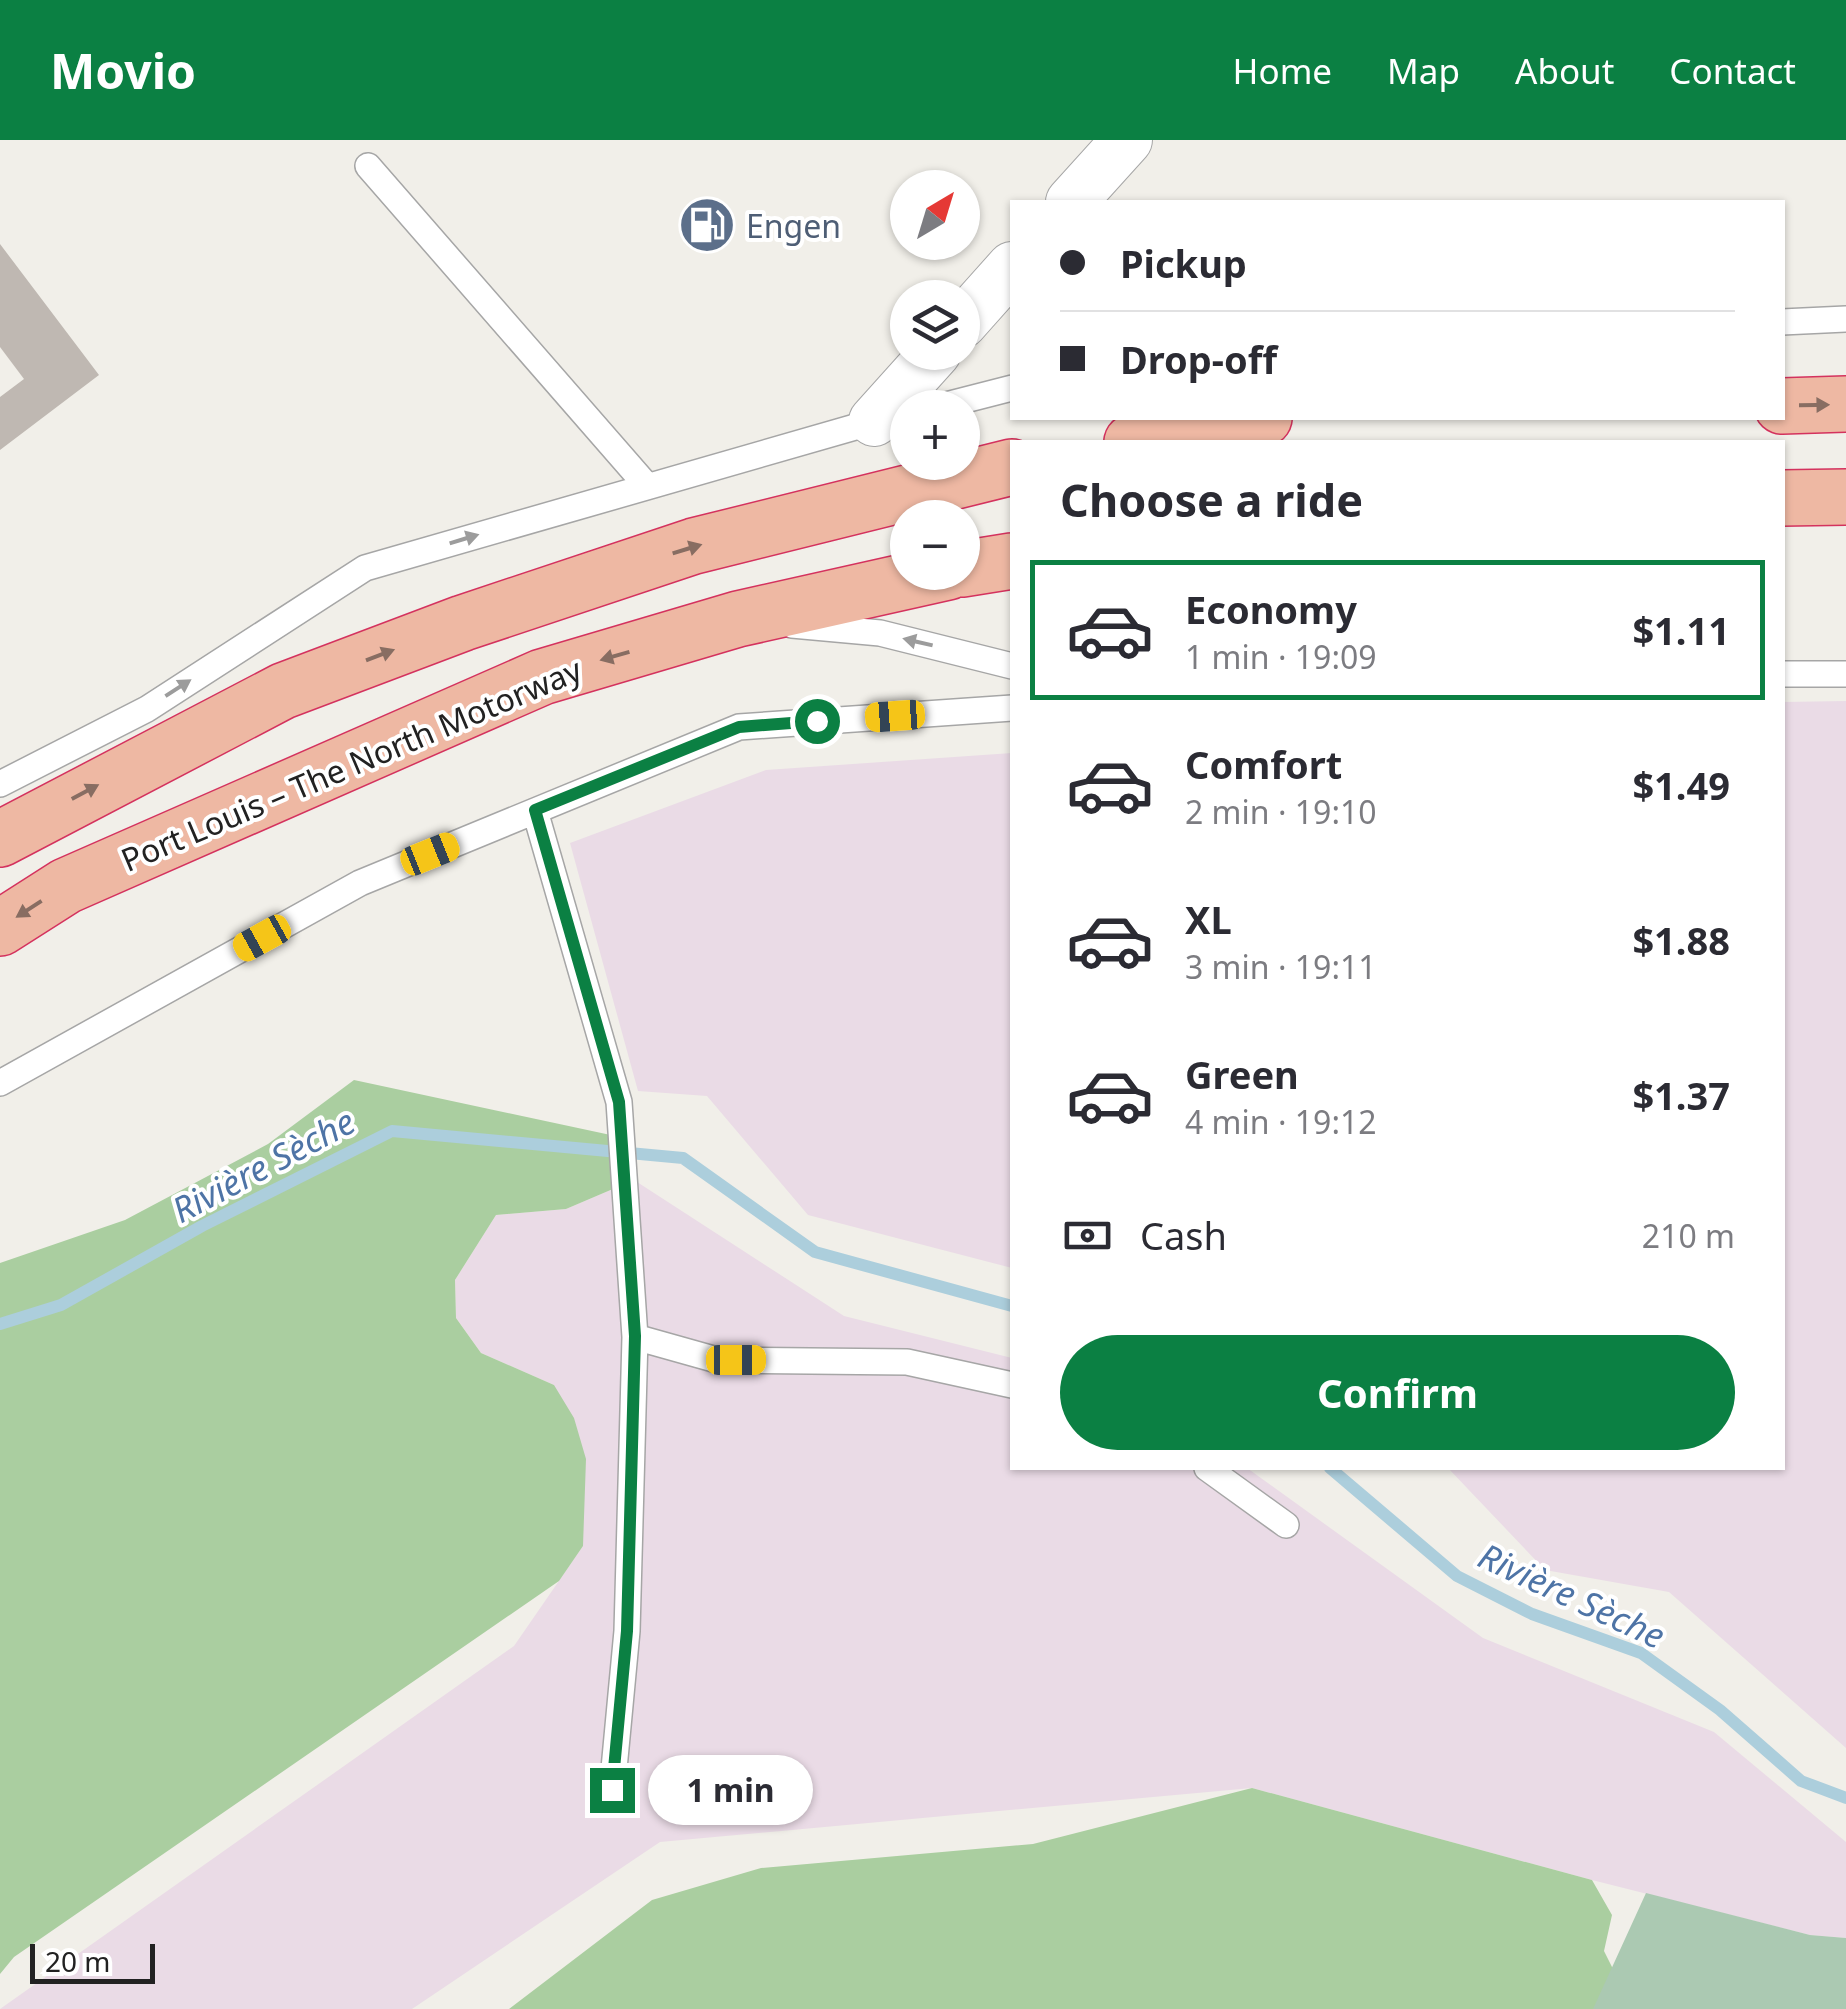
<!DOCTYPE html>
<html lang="en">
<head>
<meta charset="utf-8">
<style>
  :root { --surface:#fff; --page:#f2f2f3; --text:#2b2b33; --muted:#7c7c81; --line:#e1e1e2; --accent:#0b8043 }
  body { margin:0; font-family:"Noto Sans",sans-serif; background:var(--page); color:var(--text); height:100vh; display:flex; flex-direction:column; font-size:38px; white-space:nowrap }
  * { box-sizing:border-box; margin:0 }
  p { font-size:32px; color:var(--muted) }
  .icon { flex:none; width:55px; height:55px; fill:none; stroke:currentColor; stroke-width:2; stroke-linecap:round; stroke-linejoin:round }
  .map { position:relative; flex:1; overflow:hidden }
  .side { position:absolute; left:1010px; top:300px; width:775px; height:1030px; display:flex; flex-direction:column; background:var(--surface); border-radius:0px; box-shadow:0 2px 8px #0004 }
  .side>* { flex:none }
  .banner { position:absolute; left:1010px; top:60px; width:775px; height:220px; border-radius:0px; box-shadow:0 2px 8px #0004; display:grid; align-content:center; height:220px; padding:0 50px; background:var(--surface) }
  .needle { width:65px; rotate:38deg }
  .fabs { position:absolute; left:890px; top:30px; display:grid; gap:20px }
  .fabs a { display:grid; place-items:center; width:90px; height:90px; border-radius:50%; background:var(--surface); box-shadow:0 2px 8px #0004; font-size:50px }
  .scale { position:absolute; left:30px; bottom:25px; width:125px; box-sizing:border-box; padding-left:10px; border:5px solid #222; border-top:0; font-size:28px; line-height:35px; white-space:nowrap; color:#222; -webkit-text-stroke:8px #fff; paint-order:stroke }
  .end { position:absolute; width:45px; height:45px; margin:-22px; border:12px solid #0b8043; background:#fff; box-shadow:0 0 0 5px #fff }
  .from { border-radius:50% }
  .bubble { position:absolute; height:70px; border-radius:35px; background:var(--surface); box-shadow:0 2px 8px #0004; font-size:32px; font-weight:700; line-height:70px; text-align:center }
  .car { position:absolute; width:30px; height:60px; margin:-30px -15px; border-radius:12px; box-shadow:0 0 8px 2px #0007; background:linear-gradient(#f5c518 24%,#345 0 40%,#f5c518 0 76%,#345 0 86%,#f5c518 0) }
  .banner b { display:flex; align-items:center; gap:35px; height:95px; font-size:38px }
  .banner b+b { border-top:2px solid var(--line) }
  .banner i { width:25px; height:25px; background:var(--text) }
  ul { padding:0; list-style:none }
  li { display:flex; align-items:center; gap:30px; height:140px; margin:0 20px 15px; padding:0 30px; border:5px solid transparent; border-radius:0px }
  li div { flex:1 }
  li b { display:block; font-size:38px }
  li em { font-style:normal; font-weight:700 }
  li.on { border-color:var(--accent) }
  li>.icon { width:90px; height:90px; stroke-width:1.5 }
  h2 { padding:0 50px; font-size:45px; line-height:120px }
  .pay { display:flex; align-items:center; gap:25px; height:110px; padding:0 50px; font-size:38px }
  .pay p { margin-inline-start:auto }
  .button { display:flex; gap:20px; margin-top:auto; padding:20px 50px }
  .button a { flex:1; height:115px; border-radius:60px; background:var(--accent); color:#fff; font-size:40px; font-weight:700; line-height:115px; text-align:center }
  header { display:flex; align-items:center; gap:60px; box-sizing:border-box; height:140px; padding:0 50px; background:var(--accent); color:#fff }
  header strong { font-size:48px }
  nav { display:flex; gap:55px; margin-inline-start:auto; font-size:35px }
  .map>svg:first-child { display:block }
</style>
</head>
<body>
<header>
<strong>Movio</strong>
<nav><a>Home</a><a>Map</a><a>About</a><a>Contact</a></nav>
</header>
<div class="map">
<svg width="1846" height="1869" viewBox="0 0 1846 1869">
  <rect width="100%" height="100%" fill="#f1efe9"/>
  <path fill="#eadbe6" d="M1846 561V1608L1669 1452 1545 1430 1448 1328H1782L1783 562Z
    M1012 613V1128L808 1075 707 956 638 951 570 703 766 630Z
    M634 1040 844 1176 1012 1218V1328H1247L1483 1498 1714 1592 1846 1702V1798L1810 1795 1592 1740 1252 1648 660 1702 412 1869H0L514 1506 583 1406 554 1245 481 1213 456 1178 455 1140 496 1075 566 1069Z"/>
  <path fill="#aacea0" d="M354 940 634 1000V1040L566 1069 496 1075 455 1140 456 1178 481 1213 554 1245 574 1278 586 1319 583 1406 559 1441 14 1817 0 1834V1123L125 1080 268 1004Z
    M1252 1648 1592 1740 1612 1775 1604 1811 1633 1869H509L652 1760 761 1728 1033 1704Z"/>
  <path fill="#abc9b2" d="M1646 1753 1810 1795 1846 1798V1869H1593Z"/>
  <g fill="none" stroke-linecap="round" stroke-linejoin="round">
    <path stroke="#accedc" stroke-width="12" d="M0 1184 61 1165 202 1086 392 991 683 1018 815 1112 1012 1166
      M1330 1328 1457 1436 1532 1474 1641 1513 1720 1570 1801 1641 1846 1658"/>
  </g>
  <path fill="#bfb8b2" d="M0 104 99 235 0 310V257L24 239 0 207Z"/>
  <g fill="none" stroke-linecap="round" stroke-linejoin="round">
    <g stroke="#a6a6a6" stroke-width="28">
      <path id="service" d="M368 26 647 346
        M1782 182 1846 179
        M934 268 1012 248
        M792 485 880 493 1012 526
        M1782 534H1846
        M0 644 147 569 365 428 883 279
        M535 671 619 962 635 1197 627 1491 612 1650
        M0 943 360 743 739 587 1012 568
        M635 1197 717 1220 907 1222 1012 1245
        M1207 1328 1286 1385"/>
    </g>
    <g stroke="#a6a6a6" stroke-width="52">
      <path id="minor" d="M1071 62 1127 0
        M962 183 1012 127
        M874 281 936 212"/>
    </g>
    <g stroke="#d4325e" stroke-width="58">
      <path id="trunk" d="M1782 266 1846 264
        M1132 302 1264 278
        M1782 358 1846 357
        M962 429 1012 421
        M0 699 283 551 463 483 694 406 1012 327
        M0 788 66 746 542 537 738 479 948 432"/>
    </g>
    <use href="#service" stroke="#fff" stroke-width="25"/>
    <use href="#minor" stroke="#fff" stroke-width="50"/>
    <use href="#trunk" stroke="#eeb8a3" stroke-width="55"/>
  </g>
  <defs><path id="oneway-solid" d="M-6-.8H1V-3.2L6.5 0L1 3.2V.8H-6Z" transform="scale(2.5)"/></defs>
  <g fill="#886d62">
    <use href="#oneway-solid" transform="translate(1814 265) rotate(-1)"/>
    <use href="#oneway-solid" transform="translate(687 409) rotate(-17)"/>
    <use href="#oneway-solid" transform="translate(380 515) rotate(-21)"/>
    <use href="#oneway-solid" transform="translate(615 516) rotate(164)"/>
    <use href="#oneway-solid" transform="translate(85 652) rotate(-28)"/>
    <use href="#oneway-solid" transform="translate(29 769) rotate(147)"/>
  </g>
  <g fill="#9c9c9c">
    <use href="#oneway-solid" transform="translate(464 399) rotate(-17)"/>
    <use href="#oneway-solid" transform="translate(918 502) rotate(-167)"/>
    <use href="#oneway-solid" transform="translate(178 548) rotate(-33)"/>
  </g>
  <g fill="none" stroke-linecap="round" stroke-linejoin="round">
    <path stroke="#0b8043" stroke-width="12" d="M612 1650 627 1491 635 1196 619 962 535 670 739 587 817 581"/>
  </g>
  <defs>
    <g id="fuel-disc" transform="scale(2.875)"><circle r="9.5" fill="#5c6f8a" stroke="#fff"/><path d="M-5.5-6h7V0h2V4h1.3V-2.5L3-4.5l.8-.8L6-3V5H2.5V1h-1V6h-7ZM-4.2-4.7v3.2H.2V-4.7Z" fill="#fff"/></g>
  </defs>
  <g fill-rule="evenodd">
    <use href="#fuel-disc" x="707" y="85"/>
  </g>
  <g text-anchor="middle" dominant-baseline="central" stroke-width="8" stroke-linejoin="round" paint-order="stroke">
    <g font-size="32" fill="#4e5e75" stroke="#fff" text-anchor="start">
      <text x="746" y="85">Engen</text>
    </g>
    <g font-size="32" fill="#222" stroke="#fff">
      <text transform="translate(351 624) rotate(-23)">Port Louis – The North Motorway</text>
    </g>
    <g font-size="35" font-style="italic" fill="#4e74a6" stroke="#fff">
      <text transform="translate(263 1025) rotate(-28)">Rivière Sèche</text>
      <text transform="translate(1572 1455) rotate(25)">Rivière Sèche</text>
    </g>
  </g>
</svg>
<div class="fabs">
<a><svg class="needle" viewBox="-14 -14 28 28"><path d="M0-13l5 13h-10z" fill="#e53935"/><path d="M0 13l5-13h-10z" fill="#7c7c81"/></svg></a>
<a><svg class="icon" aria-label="layers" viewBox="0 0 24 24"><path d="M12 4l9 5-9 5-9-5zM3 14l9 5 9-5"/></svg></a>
<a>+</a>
<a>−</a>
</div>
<div class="scale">20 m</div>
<i class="end from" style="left:817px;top:581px"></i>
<i class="end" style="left:612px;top:1650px"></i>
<div class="bubble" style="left:648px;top:1615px;width:165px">1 min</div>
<i class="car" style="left:895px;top:576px;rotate:266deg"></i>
<i class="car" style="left:430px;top:714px;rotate:68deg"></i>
<i class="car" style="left:262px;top:798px;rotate:241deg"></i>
<i class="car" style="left:736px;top:1220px;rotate:90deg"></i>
<div class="banner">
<b><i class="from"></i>Pickup</b>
<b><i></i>Drop-off</b>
</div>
<section class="side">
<h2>Choose a ride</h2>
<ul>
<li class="on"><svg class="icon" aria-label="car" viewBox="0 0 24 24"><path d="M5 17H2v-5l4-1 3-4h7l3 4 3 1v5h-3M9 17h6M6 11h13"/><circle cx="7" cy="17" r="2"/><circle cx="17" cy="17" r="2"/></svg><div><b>Economy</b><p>1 min · 19:09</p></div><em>$1.11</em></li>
<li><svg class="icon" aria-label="car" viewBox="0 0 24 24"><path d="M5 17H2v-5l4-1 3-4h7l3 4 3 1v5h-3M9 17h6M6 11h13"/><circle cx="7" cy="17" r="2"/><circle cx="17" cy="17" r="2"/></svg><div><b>Comfort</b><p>2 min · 19:10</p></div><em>$1.49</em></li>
<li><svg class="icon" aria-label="car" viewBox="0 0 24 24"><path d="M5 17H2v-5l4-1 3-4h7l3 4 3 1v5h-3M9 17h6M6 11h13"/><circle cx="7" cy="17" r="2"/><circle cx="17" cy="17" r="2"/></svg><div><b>XL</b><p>3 min · 19:11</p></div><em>$1.88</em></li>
<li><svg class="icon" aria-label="car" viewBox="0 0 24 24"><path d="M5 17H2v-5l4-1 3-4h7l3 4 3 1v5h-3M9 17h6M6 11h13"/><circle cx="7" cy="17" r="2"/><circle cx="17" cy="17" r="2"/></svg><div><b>Green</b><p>4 min · 19:12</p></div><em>$1.37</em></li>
</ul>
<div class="pay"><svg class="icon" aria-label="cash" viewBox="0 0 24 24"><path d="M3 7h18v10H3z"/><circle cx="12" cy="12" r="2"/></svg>Cash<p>210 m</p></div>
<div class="button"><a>Confirm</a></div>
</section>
</div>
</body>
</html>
